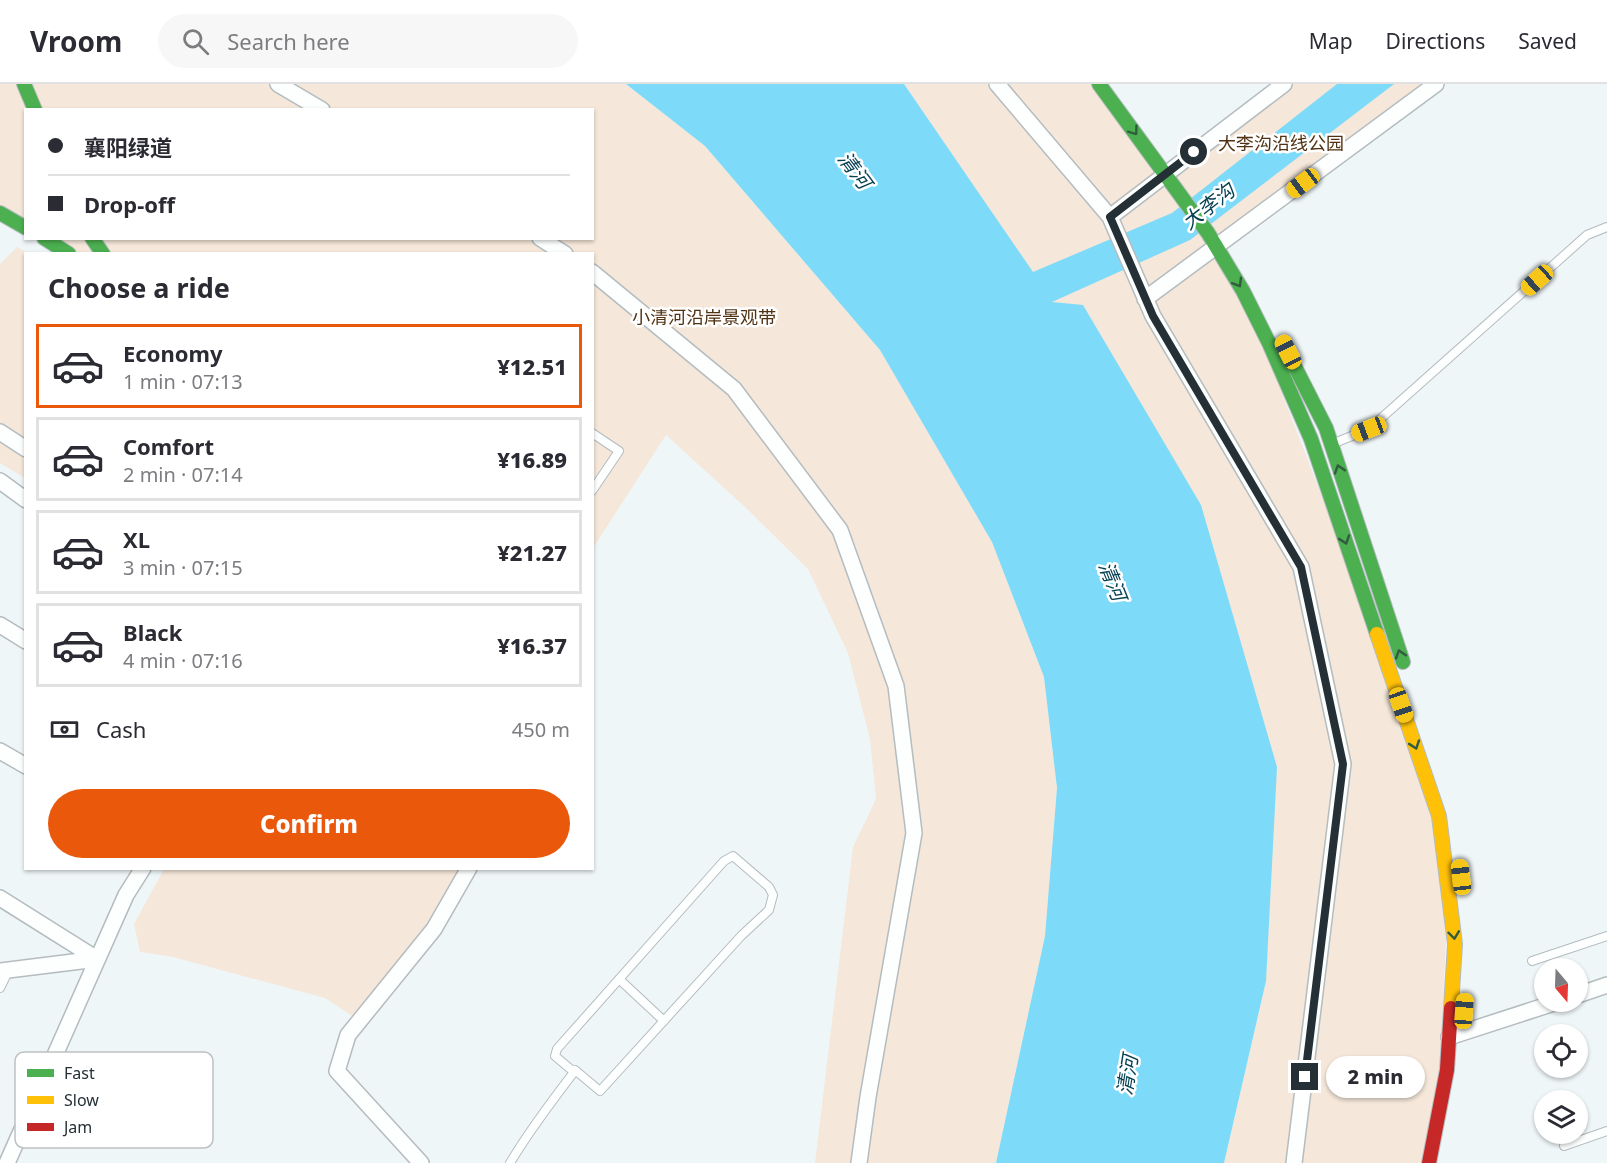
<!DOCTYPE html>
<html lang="en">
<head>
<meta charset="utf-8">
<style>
  :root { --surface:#fff; --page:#f7f7f7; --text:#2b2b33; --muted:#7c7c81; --line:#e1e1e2; --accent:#ea580c }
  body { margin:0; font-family:"Noto Sans","Noto Sans SC",sans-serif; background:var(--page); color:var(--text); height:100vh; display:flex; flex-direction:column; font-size:22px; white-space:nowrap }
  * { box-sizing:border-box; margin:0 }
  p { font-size:20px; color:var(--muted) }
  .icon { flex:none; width:33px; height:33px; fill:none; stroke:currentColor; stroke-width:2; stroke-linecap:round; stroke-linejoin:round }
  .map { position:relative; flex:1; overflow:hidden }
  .panel { position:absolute; left:24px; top:168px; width:570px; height:618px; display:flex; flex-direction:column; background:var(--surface); border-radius:0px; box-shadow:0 2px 4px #0004 }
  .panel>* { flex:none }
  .banner { position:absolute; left:24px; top:24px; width:570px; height:132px; border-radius:0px; box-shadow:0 2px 4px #0004; display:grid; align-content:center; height:132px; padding:0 24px; background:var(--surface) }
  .needle { width:39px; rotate:161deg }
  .buttons { position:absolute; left:1534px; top:874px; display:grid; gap:12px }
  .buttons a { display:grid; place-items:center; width:54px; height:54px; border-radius:50%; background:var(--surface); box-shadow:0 2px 4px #0004; font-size:30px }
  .end { position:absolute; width:27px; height:27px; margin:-14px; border:8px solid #243035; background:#fff; box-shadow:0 0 0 3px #fff }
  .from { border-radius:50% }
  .bubble { position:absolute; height:42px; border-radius:21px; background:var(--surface); box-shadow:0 2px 4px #0004; font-size:20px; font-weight:800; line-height:42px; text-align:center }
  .car { position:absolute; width:18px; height:36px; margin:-18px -9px; border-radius:8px; box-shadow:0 0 4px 2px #0007; background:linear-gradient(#f5c518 24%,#345 0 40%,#f5c518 0 76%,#345 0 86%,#f5c518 0) }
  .banner b { display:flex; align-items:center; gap:21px; height:57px; font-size:22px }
  .banner b+b { border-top:2px solid var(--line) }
  .banner i { width:15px; height:15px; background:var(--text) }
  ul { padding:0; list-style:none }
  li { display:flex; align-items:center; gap:18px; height:84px; margin:0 12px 9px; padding:0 12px; border:3px solid var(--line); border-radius:0px }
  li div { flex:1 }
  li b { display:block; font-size:22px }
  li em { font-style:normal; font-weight:800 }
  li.on { border-color:var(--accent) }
  li>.icon { width:54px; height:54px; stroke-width:1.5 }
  h2 { padding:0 24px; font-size:27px; line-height:72px }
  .pay { display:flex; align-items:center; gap:15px; height:66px; padding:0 24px; font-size:22px }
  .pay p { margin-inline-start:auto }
  .cta { display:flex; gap:12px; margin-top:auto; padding:12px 24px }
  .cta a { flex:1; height:69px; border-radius:36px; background:var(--accent); color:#fff; font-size:24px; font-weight:800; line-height:69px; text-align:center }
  header { display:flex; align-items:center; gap:36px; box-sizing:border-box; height:84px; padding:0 30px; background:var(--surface); border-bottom:2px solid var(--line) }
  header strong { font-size:28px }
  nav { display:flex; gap:33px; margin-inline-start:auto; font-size:21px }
  .search { width:420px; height:54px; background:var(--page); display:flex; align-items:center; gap:15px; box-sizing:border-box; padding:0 21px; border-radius:33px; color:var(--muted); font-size:22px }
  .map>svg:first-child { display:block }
</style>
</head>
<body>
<header>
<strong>Vroom</strong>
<div class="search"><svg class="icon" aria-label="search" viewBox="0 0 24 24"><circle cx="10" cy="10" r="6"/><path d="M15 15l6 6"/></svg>Search here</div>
<nav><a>Map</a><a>Directions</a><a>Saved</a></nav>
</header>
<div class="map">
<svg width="1607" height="1079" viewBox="0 0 1607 1079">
  <rect width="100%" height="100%" fill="#eff6f8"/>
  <path fill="#f5e7d9" d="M0 0H626L705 62 880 266 992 458 1044 593 1057 704 1045 852 996 1079H815L853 763 876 715 870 655 848 569 808 485 745 423 666 351 593 464 592 170H69L44 155 592 154V26H26L25 144 0 129Z
    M904 0H1099L1166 89 1284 0H1436L1227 155 1226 165 1445 730 1446 857 1435 1079H1224L1266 897 1051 219 1032 189Z
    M17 163 28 169 26 170 25 394 0 379V180Z
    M164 785H469L360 937 325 914 173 873 140 868 134 840Z"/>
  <path fill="#7ddaf9" d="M626 0H904L1033 188 1172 129 1337 0H1394L1190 156 1052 218 1083 221 1201 421 1277 683 1266 897 1224 1079H996L1045 852 1057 704 1044 593 992 458 880 266 705 62Z"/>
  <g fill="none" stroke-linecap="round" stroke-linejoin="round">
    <g stroke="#b4bcbf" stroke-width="10">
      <path id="lane" d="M592 349 619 367 592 407
        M1332 360 1369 345 1587 151 1607 143
        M1532 877 1607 852
        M619 895 664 937
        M0 904 6 892
        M1564 1062 1607 1047
        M510 1079C529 1047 551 1018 574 988L575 986 600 1007 741 852 769 826 773 811 769 803 733 772 724 777 557 965 555 972 574 988"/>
    </g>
    <g stroke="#b4bcbf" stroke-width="18">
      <path id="street" d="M278 0 322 26
        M997 0 1110 133 1153 232 1301 483 1343 680 1294 1079
        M1110 133 1284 0
        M540 154 565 170
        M592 188 734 305 840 446 896 602 914 749 868 1013 859 1079
        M1145 215 1436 0
        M0 348 26 365
        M0 397 26 416
        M0 541 26 557
        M0 667 26 682
        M0 814 97 875
        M0 887 97 875
        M1578 911 1607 901
        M1449 953 1557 918
        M7 1079 126 811 143 784
        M421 1079 337 987 348 951 434 845 469 784"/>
    </g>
    <g stroke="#b4bcbf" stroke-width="16">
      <path id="fast" d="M24 0 35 26
        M1099 0 1208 149 1243 207 1269 259 1311 355 1377 550
        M0 129 26 144
        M44 154 69 170
        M92 154 103 170
        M1295 283 1326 344 1403 578"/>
    </g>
    <g stroke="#b4bcbf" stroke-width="16">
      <path id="slow" d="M1377 550 1439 732 1455 860 1451 924"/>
    </g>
    <g stroke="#b4bcbf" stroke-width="16">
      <path id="jam" d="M1429 1079 1447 986 1451 924"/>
    </g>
    <use href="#lane" stroke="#fdfefe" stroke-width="8"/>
    <use href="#street" stroke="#fdfefe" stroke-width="15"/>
    <use href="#fast" stroke="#4caf50" stroke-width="14"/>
    <use href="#slow" stroke="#ffc107" stroke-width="14"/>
    <use href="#jam" stroke="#c62828" stroke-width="14"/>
  </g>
  <defs><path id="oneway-chevron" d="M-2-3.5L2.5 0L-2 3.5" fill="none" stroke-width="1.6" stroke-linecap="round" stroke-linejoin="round" transform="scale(1.5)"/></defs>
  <g stroke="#325c3e">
    <use href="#oneway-chevron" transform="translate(1134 47) rotate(54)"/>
    <use href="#oneway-chevron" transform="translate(1238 199) rotate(59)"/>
    <use href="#oneway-chevron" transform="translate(1339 385) rotate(-108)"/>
    <use href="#oneway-chevron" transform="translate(1345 456) rotate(71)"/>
    <use href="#oneway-chevron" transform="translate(1400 570) rotate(-108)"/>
    <use href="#oneway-chevron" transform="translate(1415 661) rotate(71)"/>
    <use href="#oneway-chevron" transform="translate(1454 851) rotate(83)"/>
  </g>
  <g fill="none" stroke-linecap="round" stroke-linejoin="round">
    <path stroke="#243035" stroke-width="8" d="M1194 68 1110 133 1153 232 1301 483 1343 680 1305 993"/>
  </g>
  <g text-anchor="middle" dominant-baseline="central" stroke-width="5" stroke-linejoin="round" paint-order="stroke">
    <g font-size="18" fill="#503212" stroke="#fff">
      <text x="1281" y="59">大李沟沿线公园</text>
      <text x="704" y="233">小清河沿岸景观带</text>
    </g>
    <g font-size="20" font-style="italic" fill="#074254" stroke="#fff">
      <text transform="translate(855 86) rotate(53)">清河</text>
      <text transform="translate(1208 122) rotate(-38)">大李沟</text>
      <text transform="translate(1113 497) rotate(68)">清河</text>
      <text transform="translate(1127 991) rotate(-81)">清河</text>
    </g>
  </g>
  <rect x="15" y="968" width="198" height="96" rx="9" fill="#fff" stroke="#bdc1c2" stroke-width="1.5"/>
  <rect x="27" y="985" width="27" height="8" fill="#4caf50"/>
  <rect x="27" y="1012" width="27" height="8" fill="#ffc107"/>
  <rect x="27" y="1039" width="27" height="8" fill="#c62828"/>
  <g font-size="16" fill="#243035">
    <text x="64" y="995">Fast</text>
    <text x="64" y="1022">Slow</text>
    <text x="64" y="1049">Jam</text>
  </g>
</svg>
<div class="buttons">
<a><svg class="needle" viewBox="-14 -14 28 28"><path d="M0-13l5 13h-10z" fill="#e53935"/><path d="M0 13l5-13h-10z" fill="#7c7c81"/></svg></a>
<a><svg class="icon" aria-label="locate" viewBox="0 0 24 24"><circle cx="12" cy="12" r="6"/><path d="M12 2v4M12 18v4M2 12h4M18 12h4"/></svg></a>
<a><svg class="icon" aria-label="layers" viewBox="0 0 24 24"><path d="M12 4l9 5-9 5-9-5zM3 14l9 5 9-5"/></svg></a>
</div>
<i class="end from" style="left:1194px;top:68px"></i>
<i class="end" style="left:1305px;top:993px"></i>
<div class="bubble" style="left:1326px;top:972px;width:99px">2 min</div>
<i class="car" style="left:1303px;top:99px;rotate:233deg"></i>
<i class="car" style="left:1537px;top:196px;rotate:228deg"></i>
<i class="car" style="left:1288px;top:268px;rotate:333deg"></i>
<i class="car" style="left:1369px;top:345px;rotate:249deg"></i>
<i class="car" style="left:1401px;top:621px;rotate:161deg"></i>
<i class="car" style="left:1461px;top:793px;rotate:353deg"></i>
<i class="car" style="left:1464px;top:927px;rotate:4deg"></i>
<div class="banner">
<b><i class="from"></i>襄阳绿道</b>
<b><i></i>Drop-off</b>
</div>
<section class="panel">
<h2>Choose a ride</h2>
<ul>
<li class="on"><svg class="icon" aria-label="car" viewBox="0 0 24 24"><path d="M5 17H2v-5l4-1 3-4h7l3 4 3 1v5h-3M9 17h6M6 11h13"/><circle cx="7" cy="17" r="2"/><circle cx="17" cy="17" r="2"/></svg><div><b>Economy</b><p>1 min · 07:13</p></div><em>¥12.51</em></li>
<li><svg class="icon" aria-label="car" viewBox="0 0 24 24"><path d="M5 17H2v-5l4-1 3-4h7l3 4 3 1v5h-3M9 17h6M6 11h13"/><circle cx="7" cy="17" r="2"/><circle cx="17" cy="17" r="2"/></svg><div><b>Comfort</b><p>2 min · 07:14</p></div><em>¥16.89</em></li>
<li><svg class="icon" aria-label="car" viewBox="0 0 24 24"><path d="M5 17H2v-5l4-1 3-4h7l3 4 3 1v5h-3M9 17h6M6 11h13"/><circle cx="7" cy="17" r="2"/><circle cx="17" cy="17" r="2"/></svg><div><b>XL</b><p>3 min · 07:15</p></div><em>¥21.27</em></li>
<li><svg class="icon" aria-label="car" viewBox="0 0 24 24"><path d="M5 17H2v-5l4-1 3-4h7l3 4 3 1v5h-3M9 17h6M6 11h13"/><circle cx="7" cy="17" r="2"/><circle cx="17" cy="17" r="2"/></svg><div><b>Black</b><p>4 min · 07:16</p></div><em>¥16.37</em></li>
</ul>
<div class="pay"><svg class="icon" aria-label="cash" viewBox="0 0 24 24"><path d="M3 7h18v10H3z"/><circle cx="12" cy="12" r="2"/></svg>Cash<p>450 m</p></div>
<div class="cta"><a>Confirm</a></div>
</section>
</div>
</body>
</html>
